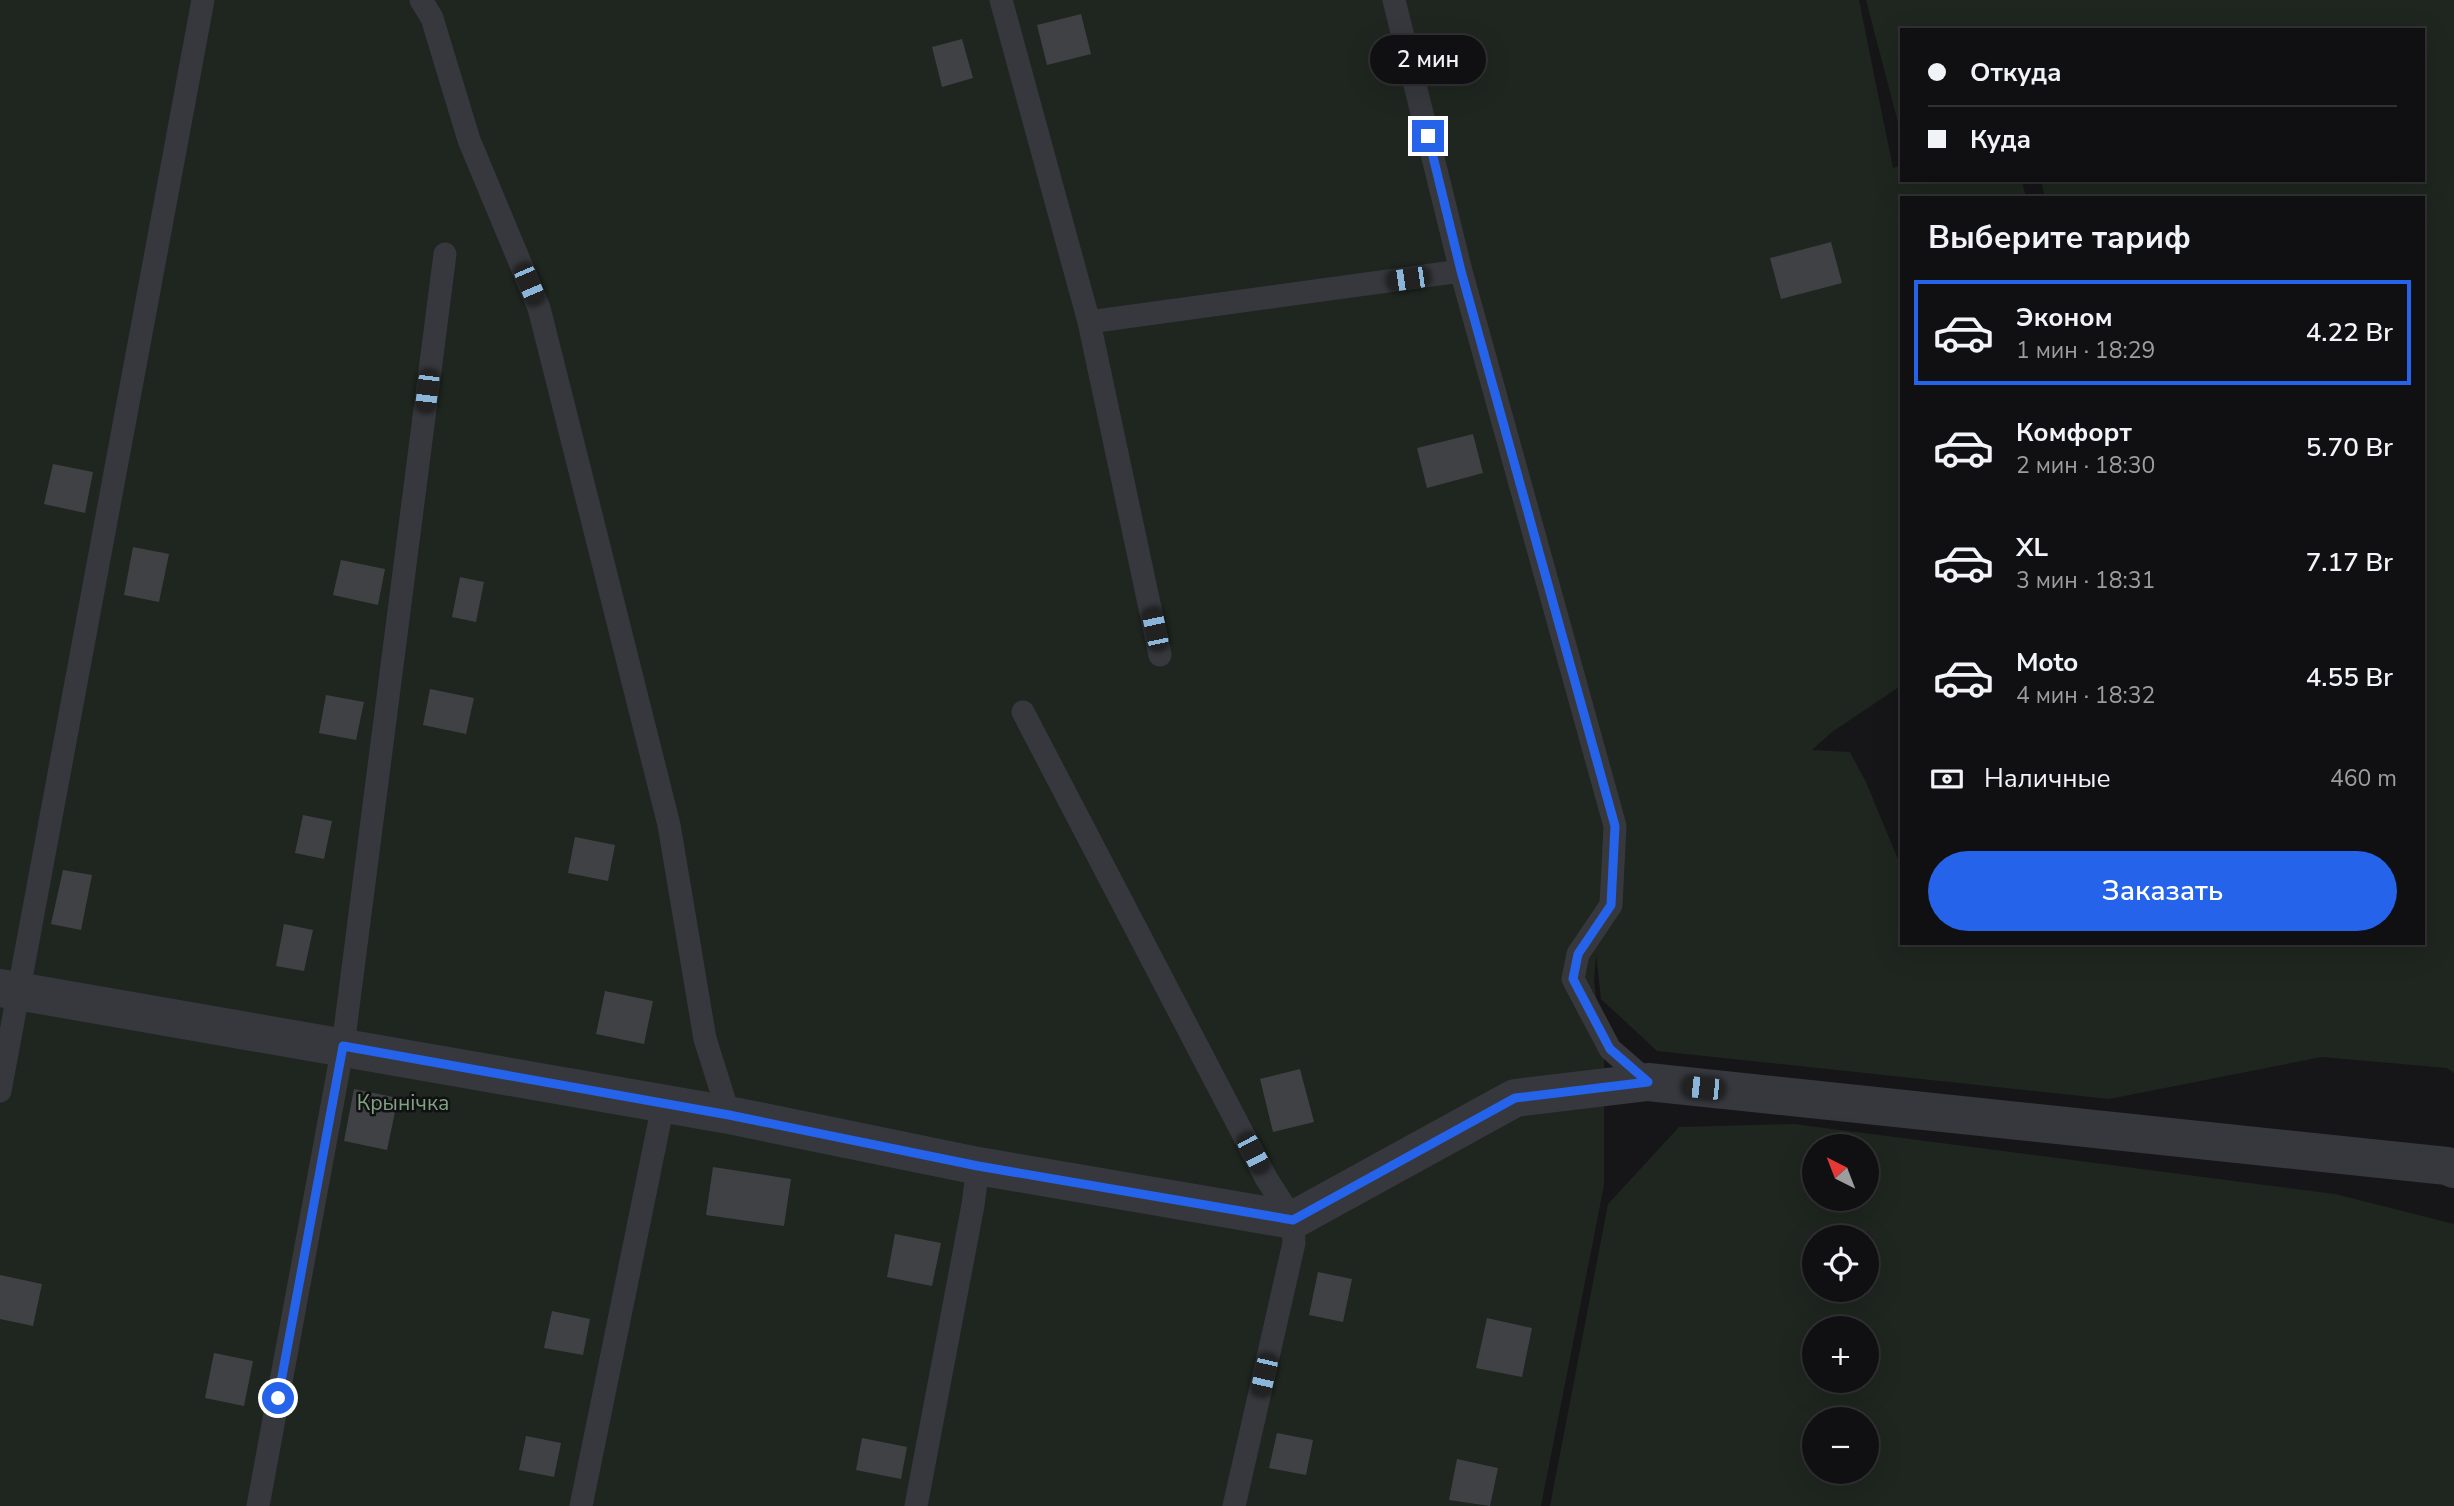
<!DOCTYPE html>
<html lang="ru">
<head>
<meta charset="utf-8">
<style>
  :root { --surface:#101012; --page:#1e1e20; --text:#f1f3f6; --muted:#9c9d9f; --line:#303032; --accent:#2563eb }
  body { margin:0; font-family:"Nunito Sans",sans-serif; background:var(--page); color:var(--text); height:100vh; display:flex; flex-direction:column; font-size:26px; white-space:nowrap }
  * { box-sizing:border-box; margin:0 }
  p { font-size:23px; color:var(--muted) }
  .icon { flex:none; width:38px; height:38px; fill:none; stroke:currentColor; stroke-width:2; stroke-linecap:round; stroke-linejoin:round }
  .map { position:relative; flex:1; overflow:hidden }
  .side { position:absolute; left:1900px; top:196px; width:525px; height:749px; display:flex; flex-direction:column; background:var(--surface); border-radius:0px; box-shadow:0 7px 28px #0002,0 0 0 2px var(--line) }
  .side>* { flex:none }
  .guide { position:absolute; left:1900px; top:28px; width:525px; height:154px; border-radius:0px; box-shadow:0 7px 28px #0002,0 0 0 2px var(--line); display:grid; align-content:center; height:154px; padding:0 28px; background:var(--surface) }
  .needle { width:46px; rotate:318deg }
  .buttons { position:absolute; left:1802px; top:1134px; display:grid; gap:14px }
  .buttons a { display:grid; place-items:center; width:77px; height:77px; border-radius:50%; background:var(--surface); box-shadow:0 7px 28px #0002,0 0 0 2px var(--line); font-size:35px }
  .end { position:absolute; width:32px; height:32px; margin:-16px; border:9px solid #2563eb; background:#fff; box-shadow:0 0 0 4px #fff }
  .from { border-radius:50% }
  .bubble { position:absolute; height:49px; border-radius:24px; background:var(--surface); box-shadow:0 7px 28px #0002,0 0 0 2px var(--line); font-size:23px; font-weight:600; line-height:49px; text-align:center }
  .car { position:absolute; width:21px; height:42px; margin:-21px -10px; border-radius:9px; box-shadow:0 0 5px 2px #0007; background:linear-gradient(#222 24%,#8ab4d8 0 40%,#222 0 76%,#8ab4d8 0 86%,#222 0) }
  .guide b { display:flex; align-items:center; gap:24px; height:66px; font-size:26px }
  .guide b+b { border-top:2px solid var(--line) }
  .guide i { width:18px; height:18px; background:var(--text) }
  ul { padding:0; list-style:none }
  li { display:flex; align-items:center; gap:21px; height:105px; margin:0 14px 10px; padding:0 14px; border:4px solid transparent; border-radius:0px }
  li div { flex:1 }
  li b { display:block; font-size:26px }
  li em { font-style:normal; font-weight:600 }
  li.on { border-color:var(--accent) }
  li>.icon { width:63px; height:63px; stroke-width:1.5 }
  h2 { padding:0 28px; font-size:32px; line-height:84px }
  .pay { display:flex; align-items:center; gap:18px; height:77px; padding:0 28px; font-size:26px }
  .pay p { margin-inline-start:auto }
  .primary-button { display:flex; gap:14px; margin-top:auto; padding:14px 28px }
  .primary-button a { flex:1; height:80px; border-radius:42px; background:var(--accent); color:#fff; font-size:28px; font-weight:600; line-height:80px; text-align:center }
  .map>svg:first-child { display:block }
</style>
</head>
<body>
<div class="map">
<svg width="2454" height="1506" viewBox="0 0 2454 1506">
  <rect width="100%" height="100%" fill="#161618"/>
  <path fill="#1e261f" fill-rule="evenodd" d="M0 0H1859L1893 168 1902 165V180H2022L2026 198H1902V685L1832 732 1812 750 1850 752 1866 782 1902 869V943H2424V198H2045L2041 180H2424V30H1902V138L1866 0H2454V1073L2447 1068 2322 1057 2109 1099 1657 1051 1601 999 1596 954 1594 982 1604 1054V1185L1541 1506H0Z
    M1794 1124 2335 1194 2454 1224V1506H1550L1608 1204 1679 1127ZM1815 1146H1867V1199H1815ZM1815 1237H1867V1290H1815ZM1815 1328H1867V1381H1815ZM1815 1419H1867V1472H1815Z"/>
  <path fill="#404145" d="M1081 14 1091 54 1047 65 1037 25Z
    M962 39 973 78 942 87 932 47Z
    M1831 242 1842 283 1781 299 1770 258Z
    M1473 434 1483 473 1427 488 1417 448Z
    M53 464 93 472 85 513 44 504Z
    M133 547 169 554 159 602 124 595Z
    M341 560 385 569 378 605 333 595Z
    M460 577 484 582 476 622 452 617Z
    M430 689 474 698 466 734 423 725Z
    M326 695 364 702 356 740 319 733Z
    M303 815 332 821 324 859 295 853Z
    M575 837 615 845 608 881 568 873Z
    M63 870 92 875 81 930 51 924Z
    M284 924 313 930 304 971 276 966Z
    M605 991 653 1001 644 1044 596 1034Z
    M1300 1069 1314 1122 1273 1132 1260 1079Z
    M354 1089 398 1098 387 1150 344 1141Z
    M713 1167 791 1179 784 1226 706 1215Z
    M895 1234 941 1243 932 1286 887 1277Z
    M1318 1272 1352 1279 1343 1322 1309 1315Z
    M0 1275 42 1284 33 1326 0 1319Z
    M552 1311 590 1319 583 1355 544 1348Z
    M1487 1318 1532 1328 1522 1377 1476 1368Z
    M214 1353 253 1361 244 1406 205 1398Z
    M1277 1433 1313 1440 1306 1475 1269 1468Z
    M526 1436 561 1443 554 1477 519 1470Z
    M862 1438 907 1447 901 1479 856 1470Z
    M1457 1459 1498 1468 1490 1506 1449 1500Z"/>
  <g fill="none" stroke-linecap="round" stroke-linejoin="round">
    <path stroke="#37383d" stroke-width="23" d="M421 0 432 18 469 140 539 308 669 825 705 1039 729 1115
      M1001 0 1089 322 1461 271
      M1394 0 1461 271 1615 826 1611 905 1578 954 1573 979 1610 1049 1648 1082
      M1089 322 1160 655
      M1023 712 1266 1178 1293 1220 1294 1243 1234 1506
      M0 1091 203 0
      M258 1506 343 1046 445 254
      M581 1506 663 1105
      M916 1506 973 1205 978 1166"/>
    <path stroke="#37383d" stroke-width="38" d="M0 988 729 1115 978 1166 1293 1220 1515 1098 1648 1082 2447 1166 2454 1169"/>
  </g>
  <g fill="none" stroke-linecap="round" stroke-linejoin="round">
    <path stroke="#2563eb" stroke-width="9" d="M278 1398 343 1046 729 1115 978 1166 1293 1220 1515 1098 1648 1082 1610 1049 1573 979 1578 954 1611 905 1615 826 1461 271 1428 136"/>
  </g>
  <g text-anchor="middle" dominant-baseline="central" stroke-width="5" stroke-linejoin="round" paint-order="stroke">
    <g font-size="21" fill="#7fa381" stroke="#111113">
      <text x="403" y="1103">Крынічка</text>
    </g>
  </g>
</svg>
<div class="buttons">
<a><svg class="needle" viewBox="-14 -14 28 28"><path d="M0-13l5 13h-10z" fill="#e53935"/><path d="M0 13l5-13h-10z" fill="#9c9d9f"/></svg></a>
<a><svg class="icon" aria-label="locate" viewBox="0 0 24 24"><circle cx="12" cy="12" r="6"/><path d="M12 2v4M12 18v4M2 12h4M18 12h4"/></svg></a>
<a>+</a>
<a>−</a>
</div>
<i class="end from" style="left:278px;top:1398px"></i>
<i class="end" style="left:1428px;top:136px"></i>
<div class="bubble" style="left:1370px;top:35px;width:116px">2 мин</div>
<i class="car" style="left:1408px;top:279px;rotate:262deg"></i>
<i class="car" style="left:529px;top:284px;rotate:157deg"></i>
<i class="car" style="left:427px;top:391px;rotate:187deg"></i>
<i class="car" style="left:1155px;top:629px;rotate:348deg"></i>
<i class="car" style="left:1703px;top:1088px;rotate:276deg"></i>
<i class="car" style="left:1253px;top:1153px;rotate:152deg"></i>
<i class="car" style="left:1264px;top:1375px;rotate:193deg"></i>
<div class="guide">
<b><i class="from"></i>Откуда</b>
<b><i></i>Куда</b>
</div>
<section class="side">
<h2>Выберите тариф</h2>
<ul>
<li class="on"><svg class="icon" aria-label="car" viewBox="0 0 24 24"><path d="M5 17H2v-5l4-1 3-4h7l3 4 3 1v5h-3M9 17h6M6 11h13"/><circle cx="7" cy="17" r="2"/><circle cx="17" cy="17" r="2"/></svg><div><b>Эконом</b><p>1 мин · 18:29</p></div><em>4.22 Br</em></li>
<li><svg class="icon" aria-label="car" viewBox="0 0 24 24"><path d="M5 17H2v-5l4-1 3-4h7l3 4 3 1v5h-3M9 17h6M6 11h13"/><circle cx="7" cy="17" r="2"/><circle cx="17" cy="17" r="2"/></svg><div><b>Комфорт</b><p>2 мин · 18:30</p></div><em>5.70 Br</em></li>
<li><svg class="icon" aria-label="car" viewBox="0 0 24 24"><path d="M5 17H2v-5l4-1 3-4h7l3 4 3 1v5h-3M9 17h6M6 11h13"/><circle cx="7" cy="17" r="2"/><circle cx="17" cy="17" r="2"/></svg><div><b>XL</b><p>3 мин · 18:31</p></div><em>7.17 Br</em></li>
<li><svg class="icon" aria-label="car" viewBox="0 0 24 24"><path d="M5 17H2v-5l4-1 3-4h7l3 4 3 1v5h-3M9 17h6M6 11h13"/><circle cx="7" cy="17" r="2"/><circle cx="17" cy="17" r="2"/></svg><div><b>Moto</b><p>4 мин · 18:32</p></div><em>4.55 Br</em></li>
</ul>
<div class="pay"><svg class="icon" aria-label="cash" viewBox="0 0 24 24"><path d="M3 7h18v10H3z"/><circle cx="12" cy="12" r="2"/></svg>Наличные<p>460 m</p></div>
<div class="primary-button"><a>Заказать</a></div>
</section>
</div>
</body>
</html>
